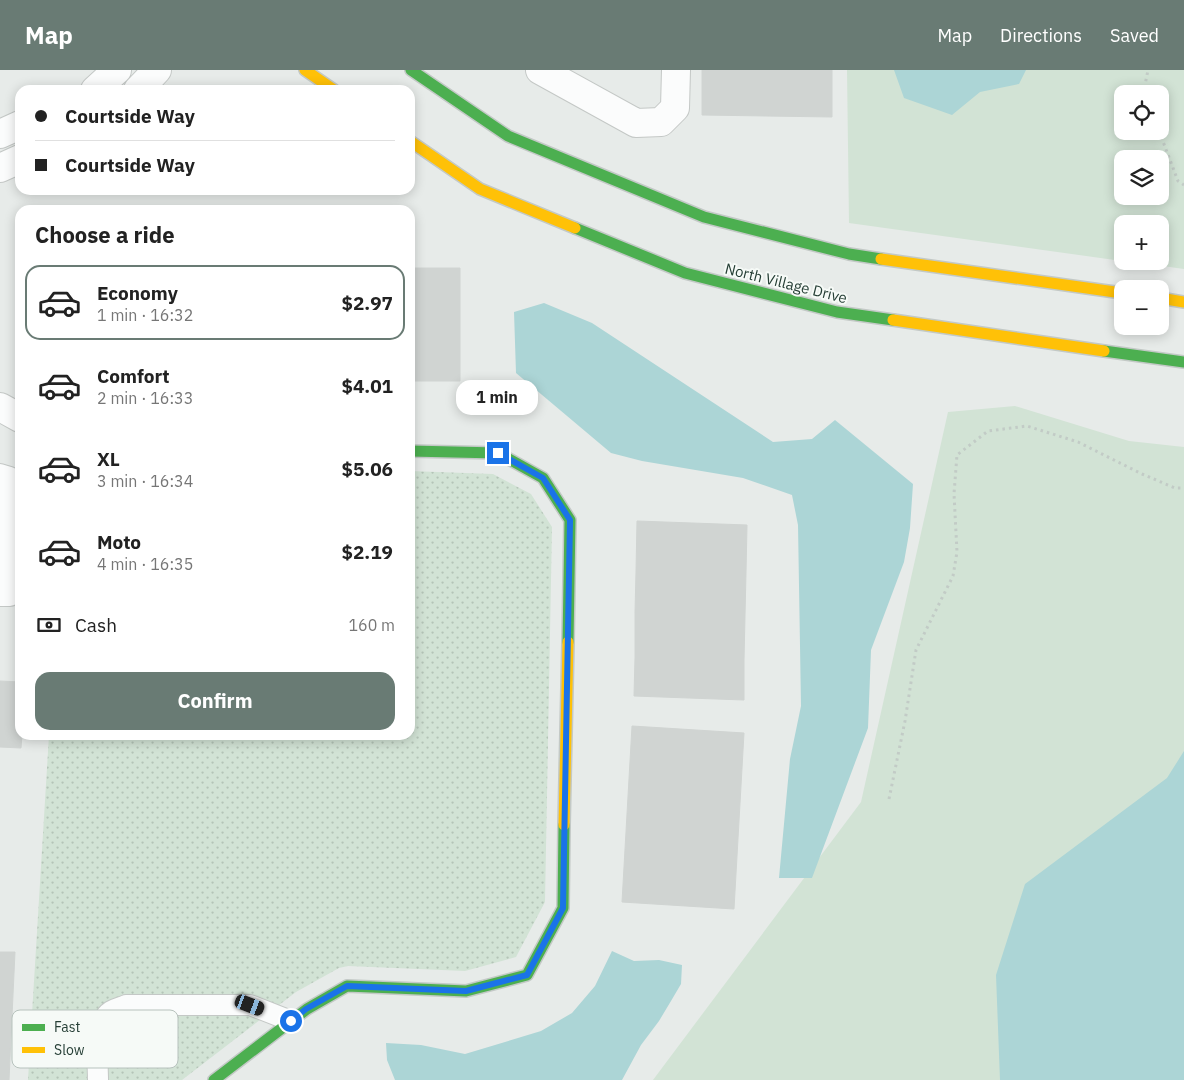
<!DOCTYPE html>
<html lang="en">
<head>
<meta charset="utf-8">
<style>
  :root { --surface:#fff; --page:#f6f6f6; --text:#222; --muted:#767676; --line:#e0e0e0; --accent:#697b74 }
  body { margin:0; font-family:"IBM Plex Sans",sans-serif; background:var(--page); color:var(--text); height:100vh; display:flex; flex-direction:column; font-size:19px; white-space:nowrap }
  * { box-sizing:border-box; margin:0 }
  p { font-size:16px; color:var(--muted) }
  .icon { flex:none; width:28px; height:28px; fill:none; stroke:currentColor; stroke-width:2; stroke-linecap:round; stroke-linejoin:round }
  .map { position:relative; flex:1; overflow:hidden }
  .panel { position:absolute; left:15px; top:135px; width:400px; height:535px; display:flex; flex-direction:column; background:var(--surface); border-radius:15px; box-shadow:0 2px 12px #0003 }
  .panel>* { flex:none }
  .hud { position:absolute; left:15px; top:15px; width:400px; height:110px; border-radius:15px; box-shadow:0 2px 12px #0003; display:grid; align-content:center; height:110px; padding:0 20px; background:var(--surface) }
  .tools { position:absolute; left:1114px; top:15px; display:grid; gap:10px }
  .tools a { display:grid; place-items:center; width:55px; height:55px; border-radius:10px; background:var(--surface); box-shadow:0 2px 12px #0003; font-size:25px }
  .end { position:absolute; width:22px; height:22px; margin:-11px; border:6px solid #1a73e8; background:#fff; box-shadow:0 0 0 2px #fff }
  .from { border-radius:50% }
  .bubble { position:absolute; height:35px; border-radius:15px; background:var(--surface); box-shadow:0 2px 12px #0003; font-size:16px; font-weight:700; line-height:35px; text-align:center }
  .car { position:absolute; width:15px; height:30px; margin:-15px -8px; border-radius:6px; box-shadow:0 0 4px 1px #0007; background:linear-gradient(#222 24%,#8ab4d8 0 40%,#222 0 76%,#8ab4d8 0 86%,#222 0) }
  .hud b { display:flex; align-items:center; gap:18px; height:48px; font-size:19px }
  .hud b+b { border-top:1px solid var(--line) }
  .hud i { width:12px; height:12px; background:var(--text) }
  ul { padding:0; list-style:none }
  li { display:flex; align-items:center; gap:15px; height:75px; margin:0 10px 8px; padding:0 10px; border:2px solid transparent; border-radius:15px }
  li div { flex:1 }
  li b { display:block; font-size:19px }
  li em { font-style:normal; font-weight:700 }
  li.current { border-color:var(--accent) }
  li>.icon { width:45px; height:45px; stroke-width:1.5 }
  h2 { padding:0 20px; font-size:22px; line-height:60px }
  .pay { display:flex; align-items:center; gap:12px; height:55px; padding:0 20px; font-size:19px }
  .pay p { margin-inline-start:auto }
  .primary-button { display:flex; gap:10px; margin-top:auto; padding:10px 20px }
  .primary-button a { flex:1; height:58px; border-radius:15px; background:var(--accent); color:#fff; font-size:20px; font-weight:700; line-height:58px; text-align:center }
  header { display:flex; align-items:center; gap:30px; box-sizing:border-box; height:70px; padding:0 25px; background:var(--accent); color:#fff }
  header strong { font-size:24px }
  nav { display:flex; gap:28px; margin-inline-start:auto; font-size:18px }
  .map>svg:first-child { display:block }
</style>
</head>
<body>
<header>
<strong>Map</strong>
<nav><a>Map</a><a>Directions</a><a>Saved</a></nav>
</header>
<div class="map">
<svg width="1184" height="1010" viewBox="0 0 1184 1010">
  <defs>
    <pattern id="park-dots" width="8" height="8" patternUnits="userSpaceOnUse" patternTransform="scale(1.25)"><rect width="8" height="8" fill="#d2e3d5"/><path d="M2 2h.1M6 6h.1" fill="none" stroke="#b4c4b7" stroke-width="1.8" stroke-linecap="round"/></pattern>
  </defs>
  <rect width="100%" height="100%" fill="#e7ebe9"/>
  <path fill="#d2e3d5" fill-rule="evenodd" d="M847 0H1184V199L1127 191H1160V154H1122V191L849 153ZM1122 24H1160V61H1122ZM1122 89H1160V126H1122Z
    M1015 336 1129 371 1184 377V1010H653L861 732 948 342Z"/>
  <path fill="url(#park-dots)" d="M410 401 493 404 531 424 552 457 545 832 516 887 465 901 348 896 339 898 296 922 182 1010H28L49 665H410Z"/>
  <path fill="#acd5d6" d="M894 0H1026L1019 14 980 22 952 45 904 28Z
    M544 233 592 253 773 372 812 369 835 350 913 414 910 458 904 492 871 580 868 658 812 808H779L790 689 801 636 798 455 792 425 743 408 642 391 611 383 516 303 514 242Z
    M1184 681V1010H1000L996 905 1025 814 1167 708Z
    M612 881 634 891 659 890 682 895 681 914 671 931 659 951 641 975 622 1010H395L387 990 386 973 421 975 465 984 541 961 572 943 595 916Z"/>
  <path fill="#d0d4d2" stroke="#d0d4d2" d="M702 0H832V47L702 45Z
    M410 198H415L413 311H410Z
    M415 198H460V311H413Z
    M637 451 747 455 746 502H636Z
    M636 502H746L745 545 635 543Z
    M635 543 745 545 744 590 635 588Z
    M635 588 744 590V630L634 626Z
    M0 611 20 612V665H22L21 678 0 677Z
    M632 656 744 663 734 839 622 832Z
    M0 882H15L9 1010H0Z"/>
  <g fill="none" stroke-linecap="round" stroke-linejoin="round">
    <g stroke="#c4c8c6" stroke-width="22">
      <path id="lane" d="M0 404 10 407V526H0
        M98 1010C98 991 93 953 111 941 116 938 122 937 126 935H250L291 951"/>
    </g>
    <g stroke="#c4c8c6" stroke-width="30">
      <path id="street" d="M540 0 636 53 661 52 675 38 676 0
        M95 20 117 0
        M138 20 157 0
        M0 64 20 55
        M0 98 20 89
        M0 337 20 348"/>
    </g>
    <g stroke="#c3c9c6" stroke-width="14">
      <path id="fast" d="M411 0 508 66 704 147 849 184 881 189
        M575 158 685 203 837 242 893 250
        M1104 281 1184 292
        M410 381 498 383 543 408 570 450 568 572
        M214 1010 307 939 347 916 466 921 527 905 563 838 564 755"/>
    </g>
    <g stroke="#c3c9c6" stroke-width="14">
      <path id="slow" d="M305 0 334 20
        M410 71 480 119 575 158
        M881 189 1122 223
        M1160 228 1184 232
        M893 250 1104 281
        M564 755 568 572"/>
    </g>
    <path stroke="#c2cbc6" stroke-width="3" stroke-dasharray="2.5 4" stroke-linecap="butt" d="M1145 24 1144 20 1148 0
      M1159 61 1178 111 1184 115
      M889 729 905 651 916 580 953 506 957 482 954 424 957 385 988 361 1027 356 1078 372 1142 404 1175 418H1184"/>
    <use href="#lane" stroke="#fbfcfc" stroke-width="20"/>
    <use href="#street" stroke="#fbfcfc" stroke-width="28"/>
    <use href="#fast" stroke="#4caf50" stroke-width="11"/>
    <use href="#slow" stroke="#ffc107" stroke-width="11"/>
  </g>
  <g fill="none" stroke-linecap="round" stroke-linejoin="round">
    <path stroke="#1a73e8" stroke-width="6" d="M291 951 306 939 347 916 466 921 527 905 563 838 570 450 543 408 498 383"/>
  </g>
  <g text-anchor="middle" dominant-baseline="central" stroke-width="4" stroke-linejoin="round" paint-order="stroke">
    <g font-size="15" fill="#253e35" stroke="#f6faf7">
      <text transform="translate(786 213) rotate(14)">North Village Drive</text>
    </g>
  </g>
  <rect x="12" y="940" width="166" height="58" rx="8" fill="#f6faf7" stroke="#b7c2bd" stroke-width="1"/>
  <rect x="22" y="954" width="23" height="7" fill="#4caf50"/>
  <rect x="22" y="977" width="23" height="6" fill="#ffc107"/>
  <g font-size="14" fill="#253e35">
    <text x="54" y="962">Fast</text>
    <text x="54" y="985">Slow</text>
  </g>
</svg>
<div class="tools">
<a><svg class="icon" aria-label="locate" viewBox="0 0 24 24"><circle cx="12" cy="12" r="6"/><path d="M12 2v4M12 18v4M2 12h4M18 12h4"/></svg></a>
<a><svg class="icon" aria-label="layers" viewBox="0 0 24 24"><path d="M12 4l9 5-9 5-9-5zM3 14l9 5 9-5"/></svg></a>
<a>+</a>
<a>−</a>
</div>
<i class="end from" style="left:291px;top:951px"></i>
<i class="end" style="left:498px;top:383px"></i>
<div class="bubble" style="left:456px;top:310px;width:82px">1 min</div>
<i class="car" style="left:250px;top:935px;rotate:111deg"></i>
<div class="hud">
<b><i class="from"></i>Courtside Way</b>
<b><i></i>Courtside Way</b>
</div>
<section class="panel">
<h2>Choose a ride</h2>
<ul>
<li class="current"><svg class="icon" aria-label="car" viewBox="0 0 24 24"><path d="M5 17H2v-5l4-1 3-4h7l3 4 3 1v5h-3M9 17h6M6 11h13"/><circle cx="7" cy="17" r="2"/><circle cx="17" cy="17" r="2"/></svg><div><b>Economy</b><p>1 min · 16:32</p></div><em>$2.97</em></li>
<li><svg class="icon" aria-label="car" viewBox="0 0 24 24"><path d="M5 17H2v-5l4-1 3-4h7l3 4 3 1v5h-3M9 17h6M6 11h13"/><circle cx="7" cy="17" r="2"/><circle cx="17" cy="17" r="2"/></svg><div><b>Comfort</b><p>2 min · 16:33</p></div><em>$4.01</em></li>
<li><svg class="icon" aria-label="car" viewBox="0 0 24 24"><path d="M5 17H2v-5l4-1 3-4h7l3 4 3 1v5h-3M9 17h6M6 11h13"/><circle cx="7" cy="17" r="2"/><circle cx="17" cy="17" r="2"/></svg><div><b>XL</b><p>3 min · 16:34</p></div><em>$5.06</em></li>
<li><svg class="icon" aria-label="car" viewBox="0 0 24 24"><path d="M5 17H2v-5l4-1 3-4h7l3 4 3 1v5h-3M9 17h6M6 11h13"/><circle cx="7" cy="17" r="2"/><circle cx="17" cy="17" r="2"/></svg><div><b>Moto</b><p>4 min · 16:35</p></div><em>$2.19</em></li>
</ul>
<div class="pay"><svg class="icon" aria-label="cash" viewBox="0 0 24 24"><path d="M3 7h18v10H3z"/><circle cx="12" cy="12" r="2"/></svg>Cash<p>160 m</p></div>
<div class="primary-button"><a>Confirm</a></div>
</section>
</div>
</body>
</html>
